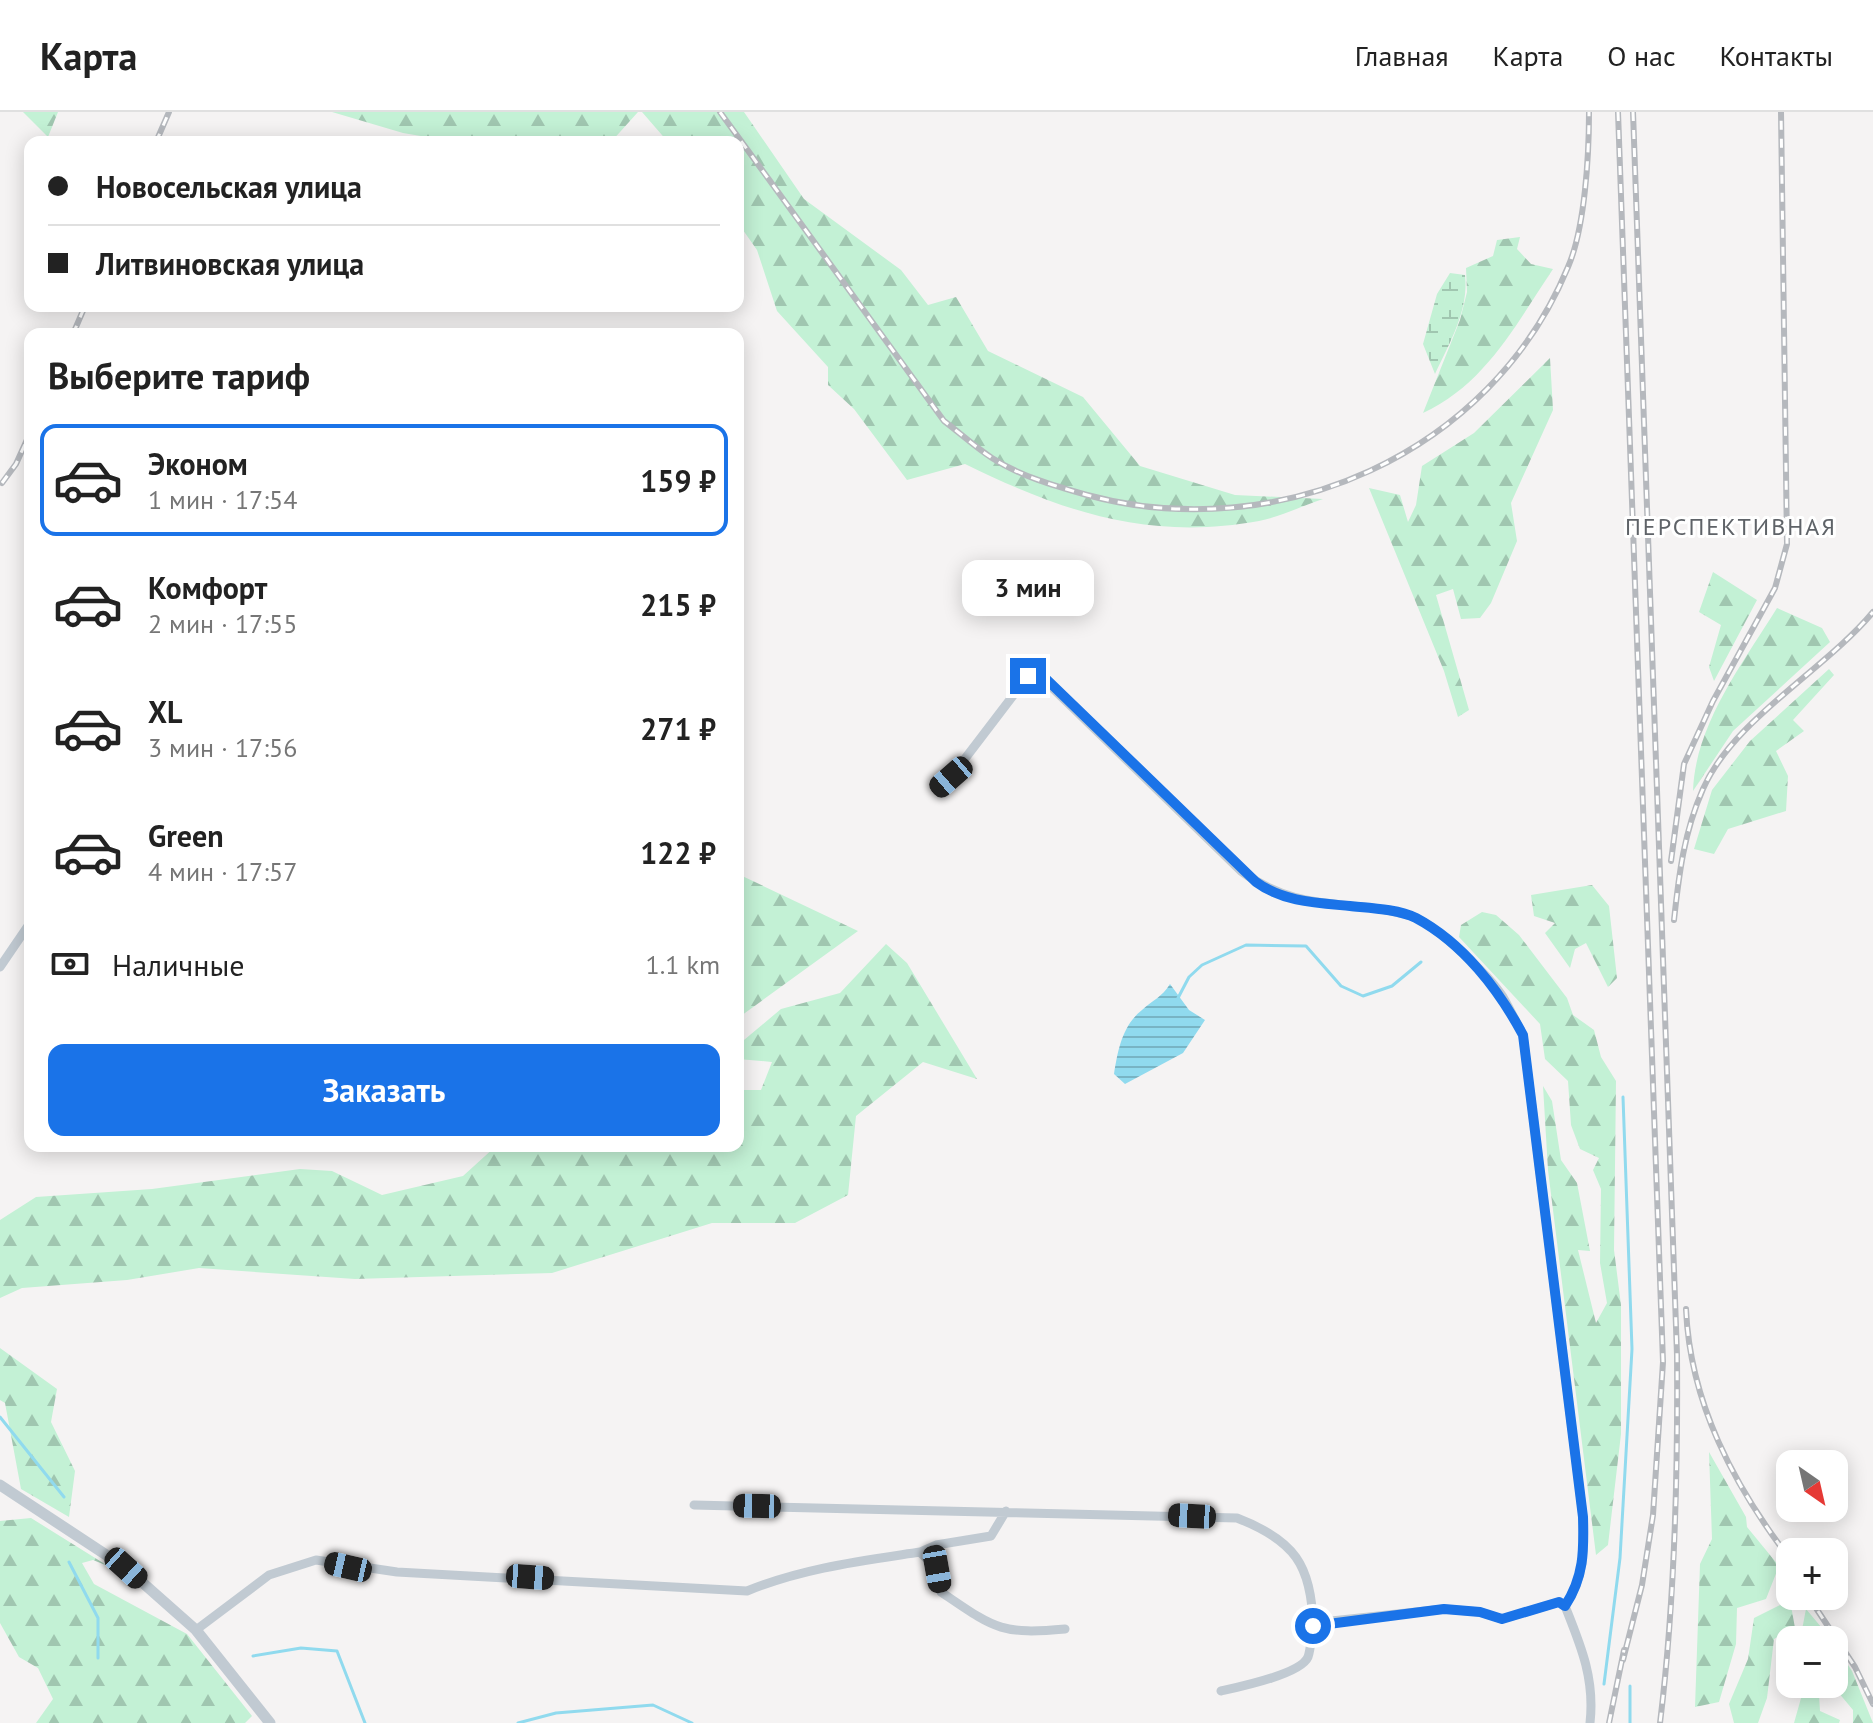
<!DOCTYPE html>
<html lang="ru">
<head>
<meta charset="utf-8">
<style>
  :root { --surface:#fff; --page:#f2f2f2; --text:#222; --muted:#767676; --line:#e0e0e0; --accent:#1a73e8 }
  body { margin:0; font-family:"PT Sans",sans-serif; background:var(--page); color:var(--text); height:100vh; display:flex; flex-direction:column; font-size:30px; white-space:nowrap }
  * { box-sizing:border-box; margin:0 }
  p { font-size:26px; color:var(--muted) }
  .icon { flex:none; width:44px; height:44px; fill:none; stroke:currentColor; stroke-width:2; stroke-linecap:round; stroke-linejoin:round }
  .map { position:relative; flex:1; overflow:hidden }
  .side { position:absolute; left:24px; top:216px; width:720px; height:824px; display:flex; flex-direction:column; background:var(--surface); border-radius:16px; box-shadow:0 4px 20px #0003 }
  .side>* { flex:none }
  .top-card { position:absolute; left:24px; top:24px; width:720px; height:176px; border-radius:16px; box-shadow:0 4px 20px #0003; display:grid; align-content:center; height:176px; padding:0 24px; background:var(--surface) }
  .needle { width:52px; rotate:146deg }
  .buttons { position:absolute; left:1776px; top:1338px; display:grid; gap:16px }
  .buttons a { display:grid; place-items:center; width:72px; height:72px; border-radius:16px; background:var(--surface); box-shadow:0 4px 20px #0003; font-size:40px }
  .end { position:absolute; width:36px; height:36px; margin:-18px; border:10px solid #1a73e8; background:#fff; box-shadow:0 0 0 4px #fff }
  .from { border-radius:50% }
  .bubble { position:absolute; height:56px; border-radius:16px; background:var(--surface); box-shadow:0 4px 20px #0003; font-size:26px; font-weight:800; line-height:56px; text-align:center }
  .car { position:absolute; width:24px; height:48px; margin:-24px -12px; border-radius:10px; box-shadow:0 0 6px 2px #0007; background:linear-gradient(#222 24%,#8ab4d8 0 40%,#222 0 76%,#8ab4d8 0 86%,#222 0) }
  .top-card b { display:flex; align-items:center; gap:28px; height:76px; font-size:30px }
  .top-card b+b { border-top:2px solid var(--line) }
  .top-card i { width:20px; height:20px; background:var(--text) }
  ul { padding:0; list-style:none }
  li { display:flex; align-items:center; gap:24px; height:112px; margin:0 16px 12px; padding:0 8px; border:4px solid transparent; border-radius:16px }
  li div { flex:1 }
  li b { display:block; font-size:30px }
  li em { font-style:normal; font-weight:800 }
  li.selected { border-color:var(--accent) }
  li>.icon { width:72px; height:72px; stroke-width:1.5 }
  h2 { padding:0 24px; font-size:36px; line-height:96px }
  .pay { display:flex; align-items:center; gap:20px; height:88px; padding:0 24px; font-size:30px }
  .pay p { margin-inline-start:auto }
  .cta { display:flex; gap:16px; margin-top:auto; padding:16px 24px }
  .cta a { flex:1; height:92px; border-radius:16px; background:var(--accent); color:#fff; font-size:32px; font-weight:800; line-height:92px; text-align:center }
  header { display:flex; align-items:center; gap:48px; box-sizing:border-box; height:112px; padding:0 40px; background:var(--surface); border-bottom:2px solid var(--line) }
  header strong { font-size:38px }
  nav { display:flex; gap:44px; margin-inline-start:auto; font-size:28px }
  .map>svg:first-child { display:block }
</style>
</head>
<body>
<header>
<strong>Карта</strong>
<nav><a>Главная</a><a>Карта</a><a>О нас</a><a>Контакты</a></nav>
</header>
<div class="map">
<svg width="1873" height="1611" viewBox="0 0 1873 1611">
  <defs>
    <pattern id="forest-firs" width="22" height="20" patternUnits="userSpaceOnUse" patternTransform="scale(2)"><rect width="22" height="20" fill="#c3f1d5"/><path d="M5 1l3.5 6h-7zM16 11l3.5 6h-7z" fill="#a0c6b0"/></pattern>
    <pattern id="wetland-marsh" width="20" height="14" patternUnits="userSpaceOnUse" patternTransform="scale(2)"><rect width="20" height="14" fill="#c3f1d5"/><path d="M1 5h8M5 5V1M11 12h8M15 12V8" fill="none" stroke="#a0c6b0"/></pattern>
    <pattern id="water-rules" width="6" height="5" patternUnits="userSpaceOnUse" patternTransform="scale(2)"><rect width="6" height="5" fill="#90daee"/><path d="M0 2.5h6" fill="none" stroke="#78b4c4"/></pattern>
  </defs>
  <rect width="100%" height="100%" fill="#f5f3f3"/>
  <path fill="url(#forest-firs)" d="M23 0H58L48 25Z
    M332 0H638L611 30H456L403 21Z
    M642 0H744L804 87 901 158 928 193 956 185 988 239 1083 285 1140 354 1235 383 1323 387C1302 394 1280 405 1259 409 1149 429 1063 400 965 352L907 368 854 297 828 273V255L777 199 757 138 738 111V30H668Z
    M1520 125 1517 137 1531 152 1553 157C1516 212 1486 272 1423 301L1460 208 1467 180 1466 156 1493 144 1497 128Z
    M1550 246 1553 298 1511 391 1517 429 1491 491 1480 506 1461 507 1453 477 1436 483 1469 598 1458 605 1444 559 1369 376 1400 383 1408 410 1416 393 1422 354 1474 321Z
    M1713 460 1757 488 1714 569 1709 555 1721 513 1699 500Z
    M1777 496 1822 516 1830 530 1733 619 1693 679C1695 613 1743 551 1777 496Z
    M1829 557 1834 563 1793 608 1804 619 1776 639 1788 664 1786 699 1728 717 1714 742 1694 737 1712 678 1750 629Z
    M738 762 858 819 738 906Z
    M1592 773 1609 794 1617 866 1608 875 1586 831 1575 837 1570 856 1545 821 1555 811 1534 804 1531 783Z
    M1482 800 1496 803 1519 823 1567 886 1573 903 1594 918 1601 945 1616 969 1614 1138 1621 1193V1322L1608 1433 1596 1443 1548 1058 1543 974 1552 989 1561 1048 1577 1071 1590 1139 1578 1138 1596 1211 1607 1191 1600 1151 1601 1077 1593 1058 1599 1046 1580 1037 1571 1013 1568 969 1545 947 1540 912 1459 825 1461 813Z
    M886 832 907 851 977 967 923 950 856 1004 848 1083 795 1111H712L552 1161 355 1167 199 1156 127 1168 22 1176 0 1186V1108L36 1085 152 1077 300 1057 332 1059 382 1083 463 1064 496 1034H738V978H761L772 950 738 947V933L781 897 840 881Z
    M0 1236 57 1277 51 1310 75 1359 69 1405 21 1377 5 1291 0 1288Z
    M1709 1340 1746 1405 1747 1415 1779 1454 1766 1487 1737 1496 1736 1532 1719 1590 1695 1595 1700 1452 1712 1427Z
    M31 1406 108 1454 93 1448 82 1451 94 1472 187 1522 252 1604 245 1611H36L53 1587 38 1556 19 1545 0 1511V1409Z
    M1790 1488 1795 1516 1774 1527 1767 1586 1758 1611H1734L1729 1592 1748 1547 1754 1506Z
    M1806 1497 1832 1528H1800Z
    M1834 1532 1852 1559 1873 1611H1853V1598L1833 1574 1819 1583 1820 1599 1840 1608 1839 1611H1794L1805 1572H1834Z"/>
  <path fill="url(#wetland-marsh)" d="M1450 161 1465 163C1469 198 1450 230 1435 262L1423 232 1437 182Z"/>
  <path fill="url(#water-rules)" d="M1170 872 1189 898 1205 908 1183 941 1125 972 1114 962C1118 938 1122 914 1142 898 1153 888 1162 885 1170 872Z"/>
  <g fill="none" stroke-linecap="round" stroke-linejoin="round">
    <path stroke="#90daee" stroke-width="3" d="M1178 886 1189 865 1202 853 1246 833 1306 834 1341 874 1363 884 1392 874 1421 850
      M0 1305 64 1385
      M69 1450 98 1506V1546
      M253 1544 301 1536 337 1539 365 1611
      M1604 1572 1620 1446 1632 1237 1623 985
      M1630 1574V1611
      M518 1611 556 1601 653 1593 692 1611"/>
    <path stroke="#c1cad2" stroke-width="9" d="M937 678 951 665 1028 564 1036 560 1241 759C1301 803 1346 785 1411 804 1435 812 1489 863 1503 885 1510 897 1516 910 1523 923L1583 1405C1584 1439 1585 1465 1565 1494 1581 1534 1595 1567 1590 1611
      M0 855 30 811
      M694 1393 1237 1406C1294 1428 1312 1453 1313 1514
      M920 1440 936 1433 991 1424 1006 1399
      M196 1518 269 1463 316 1448 397 1460 747 1479C803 1456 861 1449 920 1440L937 1457 941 1480C994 1516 1000 1523 1065 1517
      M1221 1579C1239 1575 1301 1562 1308 1545 1311 1537 1311 1524 1313 1514L1322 1510 1444 1497 1480 1500 1502 1507 1559 1490 1565 1494"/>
    <path stroke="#c1cad2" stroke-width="11" d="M0 1373 126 1456 196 1518 270 1611"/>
    <g stroke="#b5b8bd" stroke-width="6">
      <path id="rail" d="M720 0 944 309C960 321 975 335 992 346 1020 364 1055 374 1087 383 1278 435 1491 342 1568 155 1585 116 1589 43 1589 0
        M1618 0 1663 1250 1653 1403 1642 1473 1623 1548
        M1633 0 1677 1243C1678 1365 1675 1489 1660 1611
        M156 30 169 0
        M73 222 85 194
        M2 371 16 352 30 321
        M1671 749 1684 652 1713 589 1775 476 1787 432 1781 0
        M1674 808C1679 762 1684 720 1703 677 1733 608 1825 558 1873 500
        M1686 1197C1690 1291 1734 1374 1790 1447
        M1808 1484 1855 1555 1873 1592
        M1609 1611 1624 1538"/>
    </g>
    <use href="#rail" stroke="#fff" stroke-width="3" stroke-dasharray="9" stroke-linecap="butt"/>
  </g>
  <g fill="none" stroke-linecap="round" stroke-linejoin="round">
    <path stroke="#1a73e8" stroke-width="10" d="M1028 564 1036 560 1042 563 1256 770C1283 790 1318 791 1350 794 1370 796 1398 797 1416 806 1463 831 1499 878 1523 923L1583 1405C1584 1439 1584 1465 1565 1494L1559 1490 1502 1507 1480 1500 1444 1497 1313 1514"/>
  </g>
  <g text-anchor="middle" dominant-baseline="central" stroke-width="6" stroke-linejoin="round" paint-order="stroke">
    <g font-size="24" letter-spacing="2" fill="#5f6368" stroke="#fff">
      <text x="1731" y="414">ПЕРСПЕКТИВНАЯ</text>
    </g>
  </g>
</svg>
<div class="buttons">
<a><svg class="needle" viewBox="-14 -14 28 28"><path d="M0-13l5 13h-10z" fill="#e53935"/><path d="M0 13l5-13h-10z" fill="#767676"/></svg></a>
<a>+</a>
<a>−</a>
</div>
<i class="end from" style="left:1313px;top:1514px"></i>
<i class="end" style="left:1028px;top:564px"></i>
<div class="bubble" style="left:962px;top:448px;width:132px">3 мин</div>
<i class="car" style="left:951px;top:665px;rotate:229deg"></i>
<i class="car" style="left:757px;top:1394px;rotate:271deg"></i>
<i class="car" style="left:1192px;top:1404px;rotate:273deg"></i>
<i class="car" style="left:348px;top:1455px;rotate:283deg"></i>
<i class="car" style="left:126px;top:1456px;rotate:132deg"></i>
<i class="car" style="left:937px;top:1457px;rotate:170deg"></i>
<i class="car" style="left:530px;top:1465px;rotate:94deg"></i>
<div class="top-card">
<b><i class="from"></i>Новосельская улица</b>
<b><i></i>Литвиновская улица</b>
</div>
<section class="side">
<h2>Выберите тариф</h2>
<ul>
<li class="selected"><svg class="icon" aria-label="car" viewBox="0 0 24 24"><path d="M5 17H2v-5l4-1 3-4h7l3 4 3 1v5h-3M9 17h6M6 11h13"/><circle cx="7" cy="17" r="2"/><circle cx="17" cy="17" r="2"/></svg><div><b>Эконом</b><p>1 мин · 17:54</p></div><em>159 ₽</em></li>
<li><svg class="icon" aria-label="car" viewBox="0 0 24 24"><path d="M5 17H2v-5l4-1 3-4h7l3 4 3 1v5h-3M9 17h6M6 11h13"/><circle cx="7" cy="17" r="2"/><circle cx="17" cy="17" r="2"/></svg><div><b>Комфорт</b><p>2 мин · 17:55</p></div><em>215 ₽</em></li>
<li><svg class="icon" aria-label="car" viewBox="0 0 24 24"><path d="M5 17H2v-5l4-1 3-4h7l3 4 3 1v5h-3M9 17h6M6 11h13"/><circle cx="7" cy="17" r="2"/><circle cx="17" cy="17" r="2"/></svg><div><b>XL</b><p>3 мин · 17:56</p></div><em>271 ₽</em></li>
<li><svg class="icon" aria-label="car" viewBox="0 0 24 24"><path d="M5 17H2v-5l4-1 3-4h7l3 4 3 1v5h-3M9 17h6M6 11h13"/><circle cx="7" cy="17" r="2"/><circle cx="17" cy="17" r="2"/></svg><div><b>Green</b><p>4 мин · 17:57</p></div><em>122 ₽</em></li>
</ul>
<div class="pay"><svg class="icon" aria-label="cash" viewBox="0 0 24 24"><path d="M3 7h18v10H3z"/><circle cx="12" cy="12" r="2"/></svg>Наличные<p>1.1 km</p></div>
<div class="cta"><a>Заказать</a></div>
</section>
</div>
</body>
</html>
